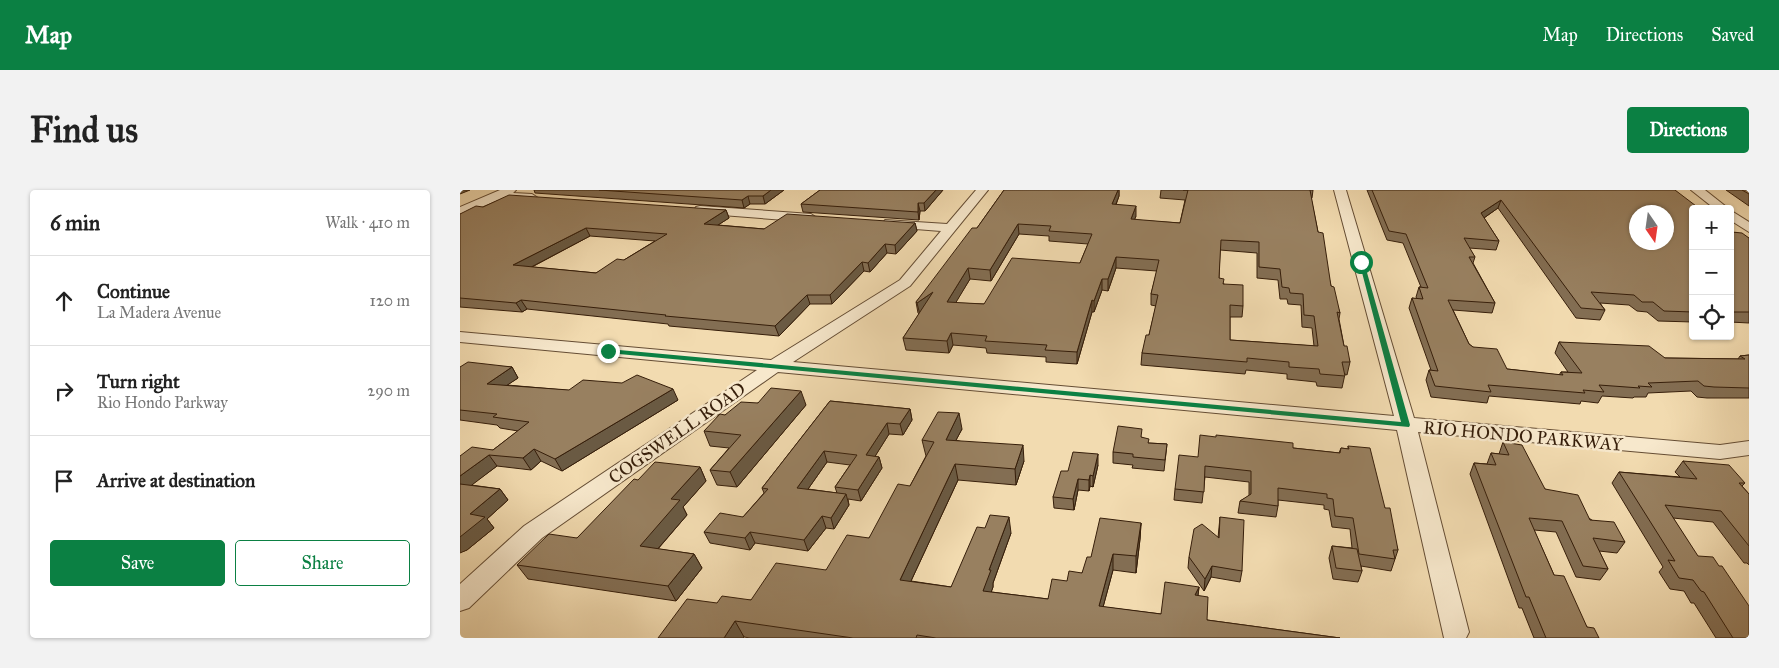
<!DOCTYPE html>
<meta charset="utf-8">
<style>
body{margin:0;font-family:"IM FELL Great Primer",serif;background:#f2f2f2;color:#222}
.controls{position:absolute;right:15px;top:15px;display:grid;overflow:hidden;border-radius:5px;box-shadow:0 1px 4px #0004}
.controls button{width:45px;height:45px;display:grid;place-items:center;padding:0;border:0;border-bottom:1px solid #e0e0e0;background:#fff;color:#222;font:25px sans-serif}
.compass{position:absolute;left:1169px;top:15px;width:45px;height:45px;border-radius:50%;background:#fff;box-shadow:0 1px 4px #0004;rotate:167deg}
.stop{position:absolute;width:15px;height:15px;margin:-11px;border:4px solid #0b8043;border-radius:50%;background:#fff}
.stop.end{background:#0b8043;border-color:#fff;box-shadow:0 1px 5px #0008}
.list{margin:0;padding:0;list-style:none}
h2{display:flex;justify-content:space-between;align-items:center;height:65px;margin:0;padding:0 20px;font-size:21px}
h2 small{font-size:16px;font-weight:400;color:#767676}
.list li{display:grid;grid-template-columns:32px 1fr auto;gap:15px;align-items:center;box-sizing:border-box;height:90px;padding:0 20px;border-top:1px solid #e0e0e0}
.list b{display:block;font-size:19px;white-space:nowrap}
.list p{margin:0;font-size:16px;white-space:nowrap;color:#767676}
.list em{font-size:16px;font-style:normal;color:#767676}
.actions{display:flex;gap:10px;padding:15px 20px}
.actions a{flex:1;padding:11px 0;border:1px solid #0b8043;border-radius:5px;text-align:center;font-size:18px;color:#0b8043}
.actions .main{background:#0b8043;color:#fff}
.icon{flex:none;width:28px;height:28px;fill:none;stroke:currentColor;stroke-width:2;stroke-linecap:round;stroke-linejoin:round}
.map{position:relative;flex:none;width:1289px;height:448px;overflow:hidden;border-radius:5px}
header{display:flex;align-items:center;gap:30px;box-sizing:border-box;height:70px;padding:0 25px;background:#0b8043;color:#fff}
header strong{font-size:24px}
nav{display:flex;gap:28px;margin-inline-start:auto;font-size:18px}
.intro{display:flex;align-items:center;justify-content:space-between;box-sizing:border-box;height:120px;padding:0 30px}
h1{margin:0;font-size:35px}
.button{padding:12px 22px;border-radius:5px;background:#0b8043;color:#fff;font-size:18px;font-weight:700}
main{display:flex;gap:30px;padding:0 30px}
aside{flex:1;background:#fff;border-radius:5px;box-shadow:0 1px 4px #0004}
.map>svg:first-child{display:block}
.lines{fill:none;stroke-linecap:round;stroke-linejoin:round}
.minor-casing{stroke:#654d34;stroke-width:2}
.minor{fill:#f7e8cc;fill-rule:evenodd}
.wall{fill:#836e53;stroke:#361e0a;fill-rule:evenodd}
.shaded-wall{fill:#6a5a43;stroke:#361e0a}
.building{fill:#988060;stroke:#361e0a;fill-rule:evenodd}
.route{fill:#0b8043}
.labels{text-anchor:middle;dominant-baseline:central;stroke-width:5;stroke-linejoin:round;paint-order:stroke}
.street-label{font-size:18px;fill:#361e0a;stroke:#f7e8cc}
</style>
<header>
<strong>Map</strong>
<nav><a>Map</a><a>Directions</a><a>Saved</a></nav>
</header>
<div class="intro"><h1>Find us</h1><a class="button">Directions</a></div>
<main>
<aside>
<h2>6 min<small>Walk · 410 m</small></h2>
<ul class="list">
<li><svg class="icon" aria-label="ahead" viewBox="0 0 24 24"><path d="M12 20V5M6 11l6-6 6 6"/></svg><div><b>Continue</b><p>La Madera Avenue</p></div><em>120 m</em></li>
<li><svg class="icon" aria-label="right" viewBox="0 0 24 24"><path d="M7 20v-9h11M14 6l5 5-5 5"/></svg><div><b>Turn right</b><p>Rio Hondo Parkway</p></div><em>290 m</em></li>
<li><svg class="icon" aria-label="arrive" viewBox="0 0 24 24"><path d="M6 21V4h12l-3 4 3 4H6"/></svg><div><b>Arrive at destination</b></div></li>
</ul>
<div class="actions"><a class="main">Save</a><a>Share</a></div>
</aside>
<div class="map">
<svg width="1289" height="448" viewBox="0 0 1289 448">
<rect width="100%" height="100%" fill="#f2dbb0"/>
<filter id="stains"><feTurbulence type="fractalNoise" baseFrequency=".004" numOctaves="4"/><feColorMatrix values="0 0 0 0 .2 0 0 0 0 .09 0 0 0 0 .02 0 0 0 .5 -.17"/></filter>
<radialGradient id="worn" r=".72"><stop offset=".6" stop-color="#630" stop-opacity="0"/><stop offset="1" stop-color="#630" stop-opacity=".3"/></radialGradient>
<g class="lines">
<defs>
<g id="minor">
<polygon points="40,0 56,0 53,3 72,4 78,8 72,12 38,10 0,26 0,17"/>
<polygon points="516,0 528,0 450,96 333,172 934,226 874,0 886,0 954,228 1260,255 1289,251 1289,265 1260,269 958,242 1009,442 1006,448 984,448 937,240 318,182 82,348 9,418 0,421 0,394 64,336 297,180 0,152 0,142 311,170 440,90 481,41 430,37 425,36 423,33 425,30 487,34"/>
<polygon points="1231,0 1245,0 1269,19 1255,19"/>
<polygon points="240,16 351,24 357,28 351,32 236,23 234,20 236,17"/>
<polygon points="1270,20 1289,32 1289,42 1270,30"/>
</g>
</defs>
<!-- minor casing -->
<use href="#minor" class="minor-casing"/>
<!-- minor -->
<use href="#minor" class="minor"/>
</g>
<!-- wall -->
<g class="wall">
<polygon points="74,0 324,0 305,14 290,14 284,18 75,3"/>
<polygon points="360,0 483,0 465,21 460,21 459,30 343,22 341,14"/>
<path d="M544,0H659V6L656,15L676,26L674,30L720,33L725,10L700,8L701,0H853L852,8H851L858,42L871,96L880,123L879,129L884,156L890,172L887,185L885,184L882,198L857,196L856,192L827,189V184L786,180L785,184L681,175L682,163L689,145L696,116L691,115V104L697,81L656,78L648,101L642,100L634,122H632L617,174L586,172V167L527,163L526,158L493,155L489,163L446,160L443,148L459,124L458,123L456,112L517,38ZM559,44L589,46V51L628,54L620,73L524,114L495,113L510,89L531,91ZM760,60L797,63V88L818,90L820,109H827L828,114L841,115L842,137L852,138L854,156L770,150V127H782L783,116L759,88Z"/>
<polygon points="907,0 1215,0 1233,19 1233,132 1198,131 1187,122 1177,121 1169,115 1140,113 1145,120 1140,130 1116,128 1038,18 1024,28 1039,51 1036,60 1009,58 1015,67 1013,73 1035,113 1032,123 993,120 1009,154 1013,157 1047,179 1099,185 1101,182 1108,182 1095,163 1099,152 1205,168 1278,169 1280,166 1289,165 1289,208 1247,208 1237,207 1231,201 1188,203 1186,207 1174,207 1173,208 1142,206 1138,213 1121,211 1120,214 1029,206 1027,213 971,207 966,190 969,180 971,180 949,118 952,108 957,109 956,107 959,97 961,97 943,53 927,50"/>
<polygon points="1266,0 1289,0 1289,16"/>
<path d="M266,20L269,28L258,35L304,39L455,33L457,41L436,64L427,63L410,82L404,81L372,114H350L319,146L209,136L208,134L67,119L62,122L0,117V24ZM130,46L195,51L164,70L136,83L72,77Z"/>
<polygon points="1270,41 1289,48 1289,133 1270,132"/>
<polygon points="0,177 52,177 58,188 47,195 218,210 102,281 81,271 71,280 37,276 11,295 40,299 48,310 27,329 34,338 7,360 1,362 0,266 33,260 58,241 40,238 37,235 0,230"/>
<path d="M370,211L450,219L452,230L443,245L429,244L415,266L419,267L422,278L401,311L388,309L389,315L374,339L366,338L348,361L295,353L290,360L250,353L244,342L283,327L304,303L302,298ZM367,272L390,275L375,297L377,303L348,299Z"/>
<polygon points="298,213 346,215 277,297 257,295 250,280 269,258 250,256 244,241 265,225"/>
<polygon points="502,239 496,250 564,271 556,295 498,290 451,391 491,397 551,343 533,393 533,397 531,402 588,409 607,391 622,383 631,367 681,333 680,349 676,383 653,380 643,417 701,424 739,397 738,405 747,430 880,448 290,448 284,447 257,413 291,410 366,380 409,348 450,296 466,266 462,250"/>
<polygon points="682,247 688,253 707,254 704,281 672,278 673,275 653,273 653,262"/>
<polygon points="1043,252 1085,299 1165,352 1157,363 1139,361 1148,379 1140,390 1116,387 1096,342 1074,340 1094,385 1127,437 1139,448 1074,448 1062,418 1059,418 1010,284 1014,273 1027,274 1031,263 1039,264"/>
<polygon points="888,256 925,318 938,360 931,381 901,376 902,381 898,392 873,389 869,368 872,356 892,358 890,339 872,337 869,320 864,319 864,315 818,310 818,316 816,327 778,323 780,311 789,306 789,292 745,287 742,313 714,310 715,299 738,267 833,258 879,263 881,258 888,259"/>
<polygon points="1223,271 1285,293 1282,296 1289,304 1289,375 1287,373 1284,373 1253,332 1213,328 1289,448 1256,448 1234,413 1231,413 1224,401 1210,399 1199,382 1203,377 1152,293 1159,282 1220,287 1215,282"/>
<polygon points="638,275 633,297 630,296 629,301 618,300 614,320 594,318 593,307 608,281"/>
<polygon points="240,277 246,291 223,317 227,325 198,359 234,364 242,378 216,411 68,389 57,375 117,348 178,290"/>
<polygon points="760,327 782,381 780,392 751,387 744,401 728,378 729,367 758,348"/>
</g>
<!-- shaded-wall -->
<g class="shaded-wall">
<polygon points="0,0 10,0 0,4"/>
<polygon points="311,0 324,0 305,14 303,6"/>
<polygon points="476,0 483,0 465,21 464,13"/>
<polygon points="658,0 659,0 659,6 652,24 652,14"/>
<polygon points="288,6 290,14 284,18 282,10"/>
<polygon points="1041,10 1038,18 1018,32 1021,23"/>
<polygon points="458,13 460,21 459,30 458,22"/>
<polygon points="676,16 676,26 671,39 671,29"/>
<polygon points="266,20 269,28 247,42 244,34"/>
<polygon points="455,33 457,41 436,64 435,55"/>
<polygon points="558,34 559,44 531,91 530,80"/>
<polygon points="126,38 130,46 58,84 53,75"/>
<polygon points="425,54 427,63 410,82 408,73"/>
<polygon points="656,67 656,78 648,101 648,89"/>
<polygon points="402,72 404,81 372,114 370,105"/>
<polygon points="508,78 510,89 489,124 487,112"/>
<polygon points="642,89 642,100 634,122 634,111"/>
<polygon points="473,102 460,125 457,113"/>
<polygon points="347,105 350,114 319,146 315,136"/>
<polygon points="61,110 67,119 62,122 56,113"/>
<polygon points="632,110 632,122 617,174 617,162"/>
<polygon points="491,143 493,155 489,163 487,151"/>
<polygon points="52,177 58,188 34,204 27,194"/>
<polygon points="213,199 218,210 102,281 95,269"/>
<polygon points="341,201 346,215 277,297 270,282"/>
<polygon points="450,219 452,230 443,245 440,234"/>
<polygon points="499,223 502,239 488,265 486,250"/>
<polygon points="427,233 429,244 409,276 406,265"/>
<polygon points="563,255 564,271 556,295 555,279"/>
<polygon points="74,259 81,271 71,280 63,268"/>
<polygon points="364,261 367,272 341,309 337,298"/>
<polygon points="638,264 638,275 633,297 633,286"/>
<polygon points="29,265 37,276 0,304 0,286"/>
<polygon points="419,267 422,278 401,311 398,300"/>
<polygon points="495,274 498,290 444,406 440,390"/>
<polygon points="240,277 246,291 223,317 227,325 188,370 180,356 211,309"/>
<polygon points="630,285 630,296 629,301 629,290"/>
<polygon points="618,289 618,300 614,320 613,309"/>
<polygon points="40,299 48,310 27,329 34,338 7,360 0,363 0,347 10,324"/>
<polygon points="386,304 389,315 374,339 371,328"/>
<polygon points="362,326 366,338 348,361 344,350"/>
<polygon points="549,327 551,343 533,393 533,397 526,417 523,401 529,380"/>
<polygon points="681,333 680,349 676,383 676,366"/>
<polygon points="290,342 295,353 290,360 285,348"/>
<polygon points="234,364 242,378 216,411 208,396"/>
<polygon points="653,364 653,380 639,432 639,416"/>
<polygon points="752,376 751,387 744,401 745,389"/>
<polygon points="739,397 737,413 735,405"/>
<polygon points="275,431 284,447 283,448 264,448"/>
</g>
<!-- building -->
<g class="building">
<polygon points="139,0 311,0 303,6 288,6 282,10"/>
<polygon points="360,0 476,0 464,13 458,13 458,22 341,14"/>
<path d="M544,0H658L652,14L676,16L671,29L720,33L728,0H723H850L858,42L863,43L871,96L874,97L880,123L877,122L884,156H887L890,172H882L885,186L860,184L859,179L829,177V172L787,168V172L682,163L686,145H689L698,105L691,104L699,70L656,67L648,89H642L634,111L632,110L617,162L585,160L587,155L525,151L527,146L491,143L487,151L443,148L473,102L457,113L456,112L512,38H517ZM558,34L591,36L589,41L632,44L620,73L552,68L524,114L487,112L508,78L530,80ZM761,50L799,52V77L820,79L822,97L829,98L830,103L843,104L844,125L854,126L858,156L770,150V115L783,116V95L763,94L764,89L759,88Z"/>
<path d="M912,0H1215L1240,19H1233V122L1204,121L1193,112H1182L1174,105L1131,102L1145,120L1121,118L1041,10L1021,23L1039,51L1004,48L1015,67H1009L1035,113L988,110L1009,154L1013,157L1037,159L1047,179L1103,185L1101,182L1122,183L1099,152L1189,156L1205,168L1285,169L1280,166L1289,165V198L1254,197L1244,196L1238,191L1188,193L1192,197L1178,196L1180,198L1139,195L1144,202L1123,200L1125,203L1028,195L1031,202L975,196L969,180L978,181L952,108L963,109L959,97L968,98L946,44L929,41ZM1176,22H1206V52H1176Z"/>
<polygon points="1282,0 1289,0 1289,4"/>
<path d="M49,5L266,20L244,34L304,39L327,24L455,33L435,55L425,54L408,73L402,72L370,105H347L315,136L205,126L206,125L61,110L56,113L0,108V24L16,16L23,17ZM126,38L207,44L164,70L157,69L136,83L53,75Z"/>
<polygon points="1270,41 1272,42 1282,43 1289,48 1289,122 1270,122"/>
<polygon points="8,172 52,177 27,194 109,200 123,190 162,193 177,185 213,199 95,269 74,259 63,268 29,265 0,286 0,266 12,257 33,260 69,232 33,227 37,224 0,220 0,177"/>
<polygon points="311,198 341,201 270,282 250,280 281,245 244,241 260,224 265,225 281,212 298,213"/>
<polygon points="370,211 450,219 440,234 427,233 406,265 419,267 398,300 375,297 397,265 364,261 337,298 386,304 371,328 362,326 344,350 290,342 285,348 244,342 260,323 283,327 308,299 302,298"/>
<polygon points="478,222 499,223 486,250 563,255 555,279 495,274 440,390 491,397 517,337 525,338 530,325 549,327 529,380 531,380 523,401 588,409 592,389 607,391 609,381 622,383 627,367 631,367 640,328 681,333 676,366 653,364 639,416 701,424 705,392 739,397 735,405 748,407 747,430 880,448 476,448 457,445 456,448 393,448 275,431 264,448 198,448 227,409 257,413 262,406 291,410 316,373 366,380 387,345 409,348 438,294 450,296 474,252 462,250"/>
<polygon points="658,236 682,239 681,247 689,249 688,253 707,254 705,270 673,267 673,264 653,262"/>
<polygon points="740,245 756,247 756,245 833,253 833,258 880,263 881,258 889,259 888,256 910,258 925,318 930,318 938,360 933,360 935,369 899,364 893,328 875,326 873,309 867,308 867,304 818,298 818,316 780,311 791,304 791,281 745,276 744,302 715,299 719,265 738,267"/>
<polygon points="1043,252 1062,255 1085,299 1118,305 1130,330 1154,332 1165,352 1133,348 1148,379 1123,376 1102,331 1069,328 1094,385 1104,386 1127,437 1134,438 1139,448 1086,448 1069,407 1066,407 1014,273 1036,275 1031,263 1049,265"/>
<polygon points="613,262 638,264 633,286 630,285 629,290 618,289 613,309 593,307 601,281 608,281"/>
<polygon points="1223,271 1269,275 1285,293 1279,293 1289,304 1289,356 1261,321 1205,315 1238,366 1253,367 1259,376 1262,376 1289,416 1289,448 1273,448 1244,402 1241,401 1233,390 1219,388 1208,370 1215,371 1159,282 1237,289"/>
<polygon points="195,272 240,277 211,309 220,310 180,356 234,364 208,396 57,375 89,344 117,348 174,289 178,290"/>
<polygon points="0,294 40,299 10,324 25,327 0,347"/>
<polygon points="760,327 784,330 782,381 752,376 745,389 729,367 734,339 742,334 759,348"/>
<polygon points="872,356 897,359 902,381 876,378"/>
</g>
<!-- route -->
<polygon class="route" points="899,71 904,72 950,235 949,237 148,163 145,161 148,159 941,232"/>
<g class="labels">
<!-- street labels -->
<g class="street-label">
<text transform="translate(217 243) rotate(-35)">COGSWELL ROAD</text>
<text transform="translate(1063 246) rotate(5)">RIO HONDO PARKWAY</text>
</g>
</g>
<rect width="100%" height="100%" filter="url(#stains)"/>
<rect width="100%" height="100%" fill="url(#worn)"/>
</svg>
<div class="controls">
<button>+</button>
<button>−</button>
<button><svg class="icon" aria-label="locate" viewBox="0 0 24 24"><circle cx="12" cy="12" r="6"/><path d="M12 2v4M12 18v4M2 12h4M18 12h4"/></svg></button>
</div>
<svg class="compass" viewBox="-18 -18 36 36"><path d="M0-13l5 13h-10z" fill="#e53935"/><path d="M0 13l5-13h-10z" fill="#767676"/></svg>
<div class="stop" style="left:901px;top:72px"></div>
<div class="stop end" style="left:148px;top:161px"></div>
</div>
</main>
